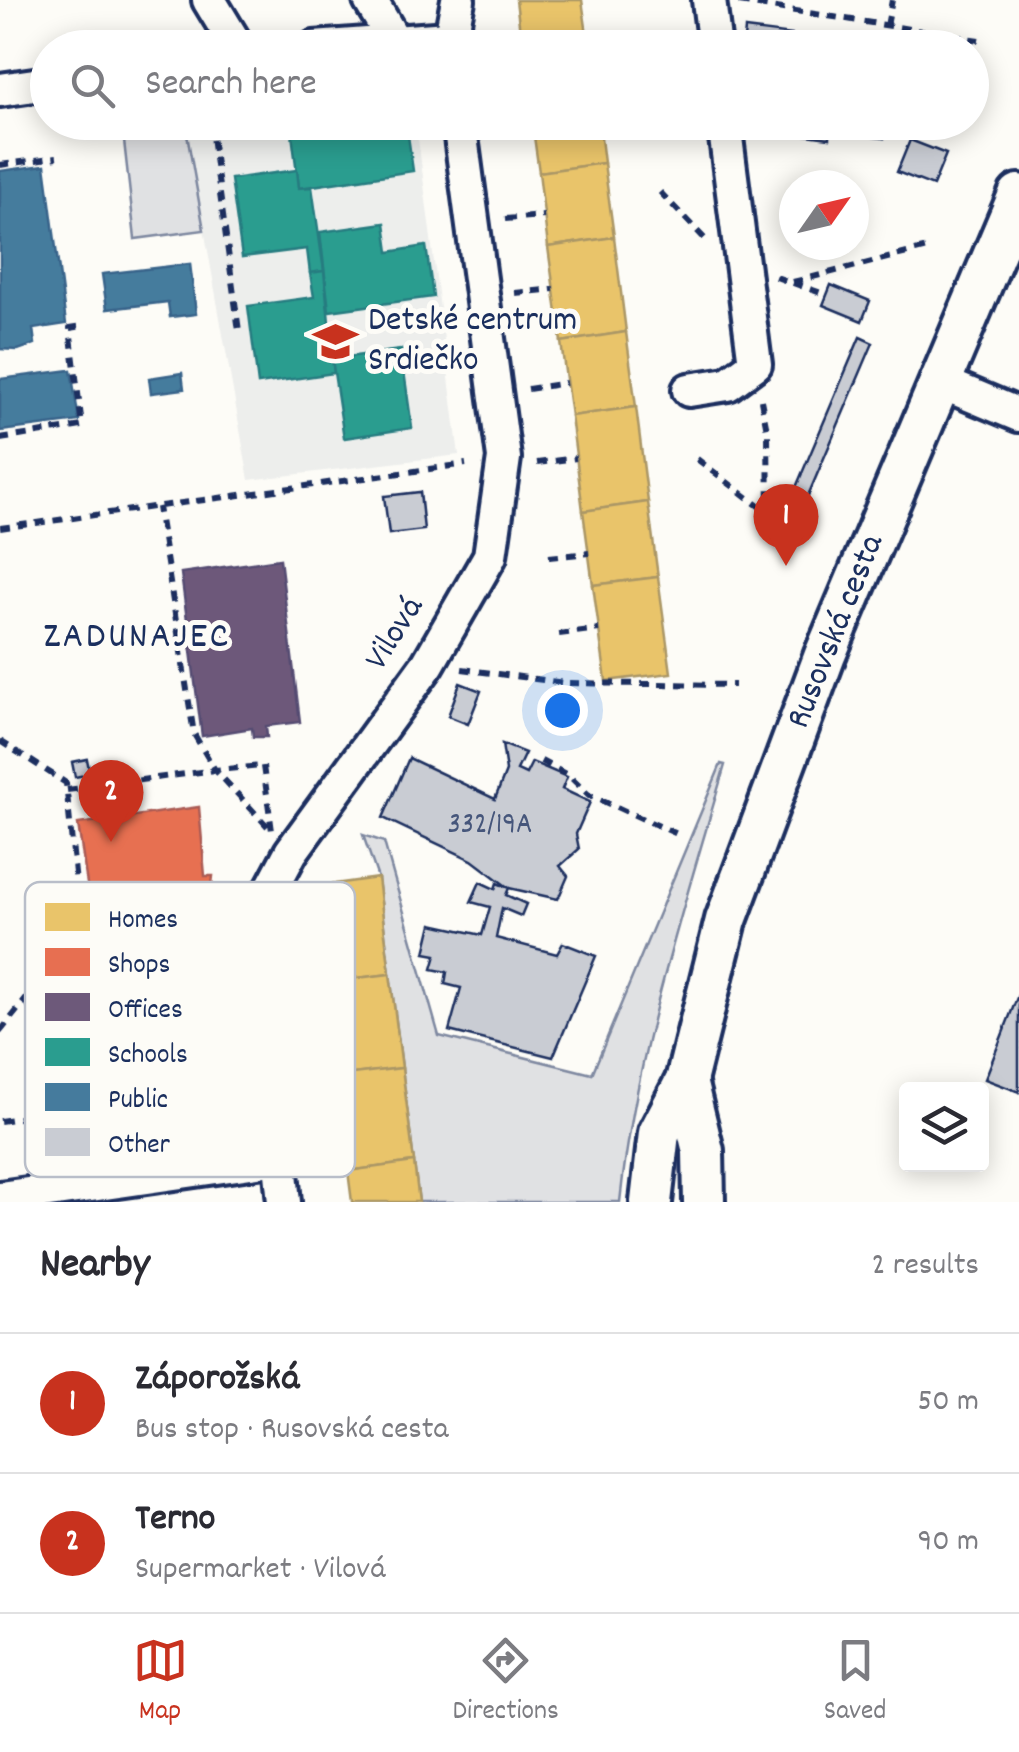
<!DOCTYPE html>
<meta charset="utf-8">
<style>
body{margin:0;font-family:Dekko,sans-serif;background:#f7f7f7;color:#2b2b33}
.controls{position:absolute;right:30px;bottom:30px;display:grid;overflow:hidden;border-radius:10px;box-shadow:0 5px 25px #0003}
.controls button{width:90px;height:90px;display:grid;place-items:center;padding:0;border:0;border-bottom:2px solid #e1e1e2;background:#fff;color:#2b2b33;font:50px sans-serif}
.compass{position:absolute;left:779px;top:170px;width:90px;height:90px;border-radius:50%;background:#fff;box-shadow:0 5px 25px #0003;rotate:56deg}
.you{position:absolute;left:562px;top:710px;width:35px;height:35px;margin:-25px;border:8px solid #fff;border-radius:50%;background:#1a73e8;box-shadow:0 0 0 15px #1a73e833}
.badge{display:grid;place-items:center;width:65px;height:65px;border-radius:50%;background:#c8321e;color:#fff;font-size:32px;font-weight:700}
.pin{position:absolute;translate:-50% -82px;filter:drop-shadow(0 2px 5px #0008)}
.pin::after{content:'';position:absolute;top:52px;width:35px;height:30px;background:inherit;clip-path:polygon(0 0,100% 0,50% 100%)}
.list{margin:0;padding:0;list-style:none}
h2{display:flex;justify-content:space-between;align-items:center;height:130px;margin:0;padding:0 40px;font-size:42px}
h2 small{font-size:32px;font-weight:400;color:#7c7c81}
.list li{display:grid;grid-template-columns:65px 1fr auto;gap:30px;align-items:center;box-sizing:border-box;height:140px;padding:0 40px;border-top:2px solid #e1e1e2}
.list b{display:block;font-size:38px;white-space:nowrap}
.list p{margin:0;font-size:32px;white-space:nowrap;color:#7c7c81}
.list em{font-size:32px;font-style:normal;color:#7c7c81}
.icon{flex:none;width:55px;height:55px;fill:none;stroke:currentColor;stroke-width:2;stroke-linecap:round;stroke-linejoin:round}
.map{position:relative;flex:none;width:1019px;height:1202px;overflow:hidden}
.search{position:absolute;background:#fff;box-shadow:0 5px 25px #0003;left:30px;right:30px;top:30px;height:110px;display:flex;align-items:center;gap:25px;box-sizing:border-box;padding:0 35px;border-radius:55px;color:#7c7c81;font-size:38px}
.sheet{height:410px;background:#fff}
nav{display:flex;justify-content:space-around;align-items:center;box-sizing:border-box;height:140px;border-top:2px solid #e1e1e2;background:#fff;font-size:28px;color:#7c7c81}
nav a{display:grid;justify-items:center;gap:5px}
nav .on{color:#c8321e}
.map>svg:first-child{display:block}
.built{fill:#edeeec}
.green{fill:#e0e1e3;stroke:#7e88a0;stroke-width:2.5}
.homes{fill:#e9c46a;stroke:#ab9766;stroke-width:2.5}
.shops{fill:#e76f51;stroke:#aa5c55;stroke-width:2.5}
.offices{fill:#6d597a;stroke:#544c72;stroke-width:2.5}
.schools{fill:#2a9d8f;stroke:#267c80;stroke-width:2.5}
.public{fill:#457b9d;stroke:#38648a;stroke-width:2.5}
.building{fill:#c9ccd3;stroke:#1b2f5e;stroke-width:2.5}
.lines{fill:none;stroke-linecap:round;stroke-linejoin:round}
.minor-casing{stroke:#1b2f5e;stroke-width:40}
.tertiary-casing{stroke:#1b2f5e;stroke-width:48}
.path{stroke:#1b2f5e;stroke-width:6;stroke-dasharray:10 8;stroke-linecap:butt}
.minor{stroke:#fdfcf7;stroke-width:32}
.tertiary{stroke:#fdfcf7;stroke-width:40}
.labels{text-anchor:middle;dominant-baseline:central;stroke-width:10;stroke-linejoin:round;paint-order:stroke}
.number-label{font-size:30px;fill:#46567b}
.poi-label{font-size:35px;fill:#1b2f5e;stroke:#fdfcf7;text-anchor:start}
.street-label{font-size:35px;fill:#1b2f5e;stroke:#fdfcf7}
.neighbourhood-label{font-size:38px;letter-spacing:2.5px;fill:#1b2f5e;stroke:#fdfcf7}
.key{fill:#fdfcf7;stroke:#b9bec9;stroke-width:2.5}
.key-label{font-size:28px;fill:#1b2f5e}
</style>
<div class="map">
<svg width="1019" height="1202" viewBox="0 0 1019 1202">
<rect width="100%" height="100%" fill="#fdfcf7"/>
<filter id="ink" filterUnits="userSpaceOnUse"><feTurbulence type="fractalNoise" baseFrequency=".01" numOctaves="2"/><feDisplacementMap in="SourceGraphic" scale="20" xChannelSelector="R" yChannelSelector="G"/><feConvolveMatrix kernelMatrix="1 2 1 2 8 2 1 2 1" color-interpolation-filters="sRGB"/></filter>
<g filter="url(#ink)">
<!-- built -->
<polygon class="built" points="185,123 416,123 459,455 249,480"/>
<!-- green -->
<g class="green">
<polygon points="122,123 185,123 204,230 135,239"/>
<path d="M721,764L725,765C683,910 636,1052 620,1202H419L378,878L363,835L384,842L439,1036L592,1074Z"/>
</g>
<!-- homes -->
<g class="homes">
<polygon points="516,0 582,0 589,48 522,48"/>
<polygon points="599,122 604,163 539,172 532,122"/>
<polygon points="604,163 614,237 548,247 539,172"/>
<polygon points="614,237 626,332 561,342 548,247"/>
<polygon points="626,332 636,407 571,416 561,342"/>
<polygon points="636,407 648,502 583,511 571,416"/>
<polygon points="648,502 658,577 593,585 583,511"/>
<polygon points="658,577 671,673 606,681 593,585"/>
<polygon points="378,878 390,974 324,982 312,887"/>
<polygon points="390,974 402,1068 336,1076 324,982"/>
<polygon points="402,1068 414,1162 348,1171 336,1076"/>
<polygon points="414,1162 419,1202 352,1202 348,1171"/>
</g>
<!-- shops -->
<polygon class="shops" points="199,807 205,876 213,876 211,892 207,892 216,959 219,976 230,984 247,1117 238,1128 122,1143 110,1134 94,1002 102,991 101,977 78,824"/>
<!-- offices -->
<polygon class="offices" points="280,559 300,722 266,726 267,737 253,737 252,728 202,736 181,573"/>
<!-- schools -->
<g class="schools">
<polygon points="406,122 413,171 299,188 292,134 363,122"/>
<polygon points="297,170 299,188 312,187 324,271 310,273 307,249 242,257 231,179"/>
<polygon points="385,223 389,252 426,246 433,297 329,311 320,232"/>
<polygon points="324,271 334,373 258,384 248,306 314,297 310,273"/>
<polygon points="401,350 412,428 344,438 332,359"/>
</g>
<!-- public -->
<g class="public">
<polygon points="45,165 66,324 33,329 35,344 18,350 0,349 0,171"/>
<polygon points="190,264 196,314 170,317 168,302 107,309 102,274"/>
<polygon points="71,370 79,421 0,431 0,379"/>
<polygon points="182,373 184,389 151,393 149,378"/>
</g>
<!-- building -->
<g class="building">
<polygon points="745,29 840,41 839,46 851,48 743,48"/>
<polygon points="808,122 886,122 884,138 830,132 830,138 806,135"/>
<polygon points="910,140 946,154 933,186 897,172"/>
<polygon points="831,285 870,301 862,321 823,305"/>
<polygon points="860,337 873,343 807,498 794,492"/>
<polygon points="420,492 424,530 389,534 384,496"/>
<polygon points="460,683 481,691 468,724 448,716"/>
<polygon points="502,744 525,753 517,770 526,774 532,762 567,777 562,789 590,802 576,834 579,849 560,866 568,876 558,899 509,888 472,860 383,818 409,758 495,799 506,771"/>
<polygon points="87,759 90,774 75,777 72,762"/>
<polygon points="480,882 495,889 497,883 509,888 506,895 526,904 521,916 502,908 496,938 557,954 563,943 596,956 553,1057 449,1031 461,988 445,984 447,972 432,969 436,955 425,953 432,924 482,935 490,907 471,902"/>
<polygon points="1018,995 1019,996 1019,1092 985,1079"/>
</g>
<g class="lines">
<defs>
<g id="minor">
<polyline points="209,0 238,48"/>
<polyline points="370,0 393,39"/>
<polyline points="709,0 715,48"/>
<polyline points="314,48 448,38"/>
<polyline points="449,48 458,0"/>
<polyline points="0,90 48,83"/>
<polyline points="940,382 1019,415"/>
<polyline points="689,390 728,384 755,364 724,122"/>
<polyline points="0,1198 278,1158"/>
<polyline points="284,1202 259,957 266,899 291,852 428,664 490,556 504,458 459,122"/>
</g>
<g id="tertiary">
<polyline points="686,1081 703,1151 704,1202"/>
<polyline points="651,1202 659,1133 686,1081 726,920 825,655 1019,195"/>
</g>
</defs>
<!-- minor casing -->
<use href="#minor" class="minor-casing"/>
<!-- tertiary casing -->
<use href="#tertiary" class="tertiary-casing"/>
<!-- path -->
<g class="path">
<polyline points="739,2 979,40"/>
<polyline points="887,26 892,0"/>
<polyline points="512,48 522,47"/>
<polyline points="210,122 239,331"/>
<polyline points="492,123 511,122"/>
<polyline points="0,165 57,157"/>
<polyline points="660,192 705,239"/>
<polyline points="505,219 544,216"/>
<polyline points="776,277 827,295"/>
<polyline points="793,282 927,248"/>
<polyline points="515,293 554,289"/>
<polyline points="528,389 566,383"/>
<polyline points="761,400 768,435 769,512"/>
<polyline points="0,439 82,426 70,328 83,326"/>
<polyline points="697,459 793,532 800,495"/>
<polyline points="537,463 576,458"/>
<polyline points="0,528 466,464"/>
<polyline points="549,557 589,553"/>
<polyline points="559,634 599,629"/>
<polyline points="462,669 565,683 735,685"/>
<polyline points="0,741 66,783 79,914"/>
<polyline points="541,761 569,776 589,795 682,836"/>
<polygon points="263,766 272,831 215,770"/>
<polyline points="67,790 215,770 194,734 158,507"/>
<polyline points="294,934 318,930"/>
<polyline points="300,1028 329,1024"/>
<polyline points="0,1032 62,954 79,914 90,980 72,992 23,1008"/>
<polyline points="88,1107 94,1153"/>
<polyline points="0,1121 88,1107 72,992"/>
<polyline points="311,1123 341,1118"/>
</g>
<!-- minor -->
<use href="#minor" class="minor"/>
<!-- tertiary -->
<use href="#tertiary" class="tertiary"/>
</g>
</g>
<!-- icons -->
<defs>
<symbol id="school-bare" viewBox="-9 -9 18 18"><path d="M0-5L7-2L0 1L-7-2ZM-4 1L0 2.5L4 1V4Q0 6-4 4Z" fill="#c8321e" stroke="#fdfcf7" stroke-width="2.5" paint-order="stroke"/></symbol>
</defs>
<g fill-rule="evenodd">
<use href="#school-bare" x="304" y="310" width="63" height="63"/>
</g>
<g class="labels">
<!-- number labels -->
<g class="number-label">
<text x="490" y="826">332/19A</text>
</g>
<!-- poi labels -->
<g class="poi-label">
<text x="368" y="322">Detské centrum<tspan x="368" dy="40">Srdiečko</tspan></text>
</g>
<!-- street labels -->
<g class="street-label">
<text transform="translate(837 632) rotate(-68)">Rusovská cesta</text>
<text transform="translate(396 634) rotate(-58)">Vilová</text>
</g>
<!-- neighbourhood labels -->
<g class="neighbourhood-label">
<text x="137" y="638">ZADUNAJEC</text>
</g>
</g>
<!-- legend -->
<rect x="25" y="882" width="330" height="295" rx="15" class="key"/>
<rect x="45" y="903" width="45" height="28" fill="#e9c46a"/>
<rect x="45" y="948" width="45" height="28" fill="#e76f51"/>
<rect x="45" y="993" width="45" height="28" fill="#6d597a"/>
<rect x="45" y="1038" width="45" height="28" fill="#2a9d8f"/>
<rect x="45" y="1083" width="45" height="28" fill="#457b9d"/>
<rect x="45" y="1128" width="45" height="28" fill="#c9ccd3"/>
<g class="key-label">
<text x="108" y="927">Homes</text>
<text x="108" y="972">Shops</text>
<text x="108" y="1017">Offices</text>
<text x="108" y="1062">Schools</text>
<text x="108" y="1107">Public</text>
<text x="108" y="1152">Other</text>
</g>
</svg>
<div class="controls">
<button><svg class="icon" aria-label="layers" viewBox="0 0 24 24"><path d="M12 4l9 5-9 5-9-5zM3 14l9 5 9-5"/></svg></button>
</div>
<svg class="compass" viewBox="-18 -18 36 36"><path d="M0-13l5 13h-10z" fill="#e53935"/><path d="M0 13l5-13h-10z" fill="#7c7c81"/></svg>
<div class="you"></div>
<div class="pin badge" style="left:786px;top:566px">1</div>
<div class="pin badge" style="left:111px;top:842px">2</div>
<div class="search"><svg class="icon" aria-label="search" viewBox="0 0 24 24"><circle cx="10" cy="10" r="6"/><path d="M15 15l6 6"/></svg>Search here</div>
</div>
<section class="sheet">
<h2>Nearby<small>2 results</small></h2>
<ul class="list">
<li><span class="badge">1</span><div><b>Záporožská</b><p>Bus stop · Rusovská cesta</p></div><em>50 m</em></li>
<li><span class="badge">2</span><div><b>Terno</b><p>Supermarket · Vilová</p></div><em>90 m</em></li>
</ul>
</section>
<nav>
<a class="on"><svg class="icon" aria-label="map" viewBox="0 0 24 24"><path d="M3 6l6-2 6 2 6-2v14l-6 2-6-2-6 2zM9 4v14M15 6v14"/></svg>Map</a>
<a><svg class="icon" aria-label="directions" viewBox="0 0 24 24"><path d="M12 3l9 9-9 9-9-9zM9 14v-3h6M13 9l2 2-2 2"/></svg>Directions</a>
<a><svg class="icon" aria-label="saved" viewBox="0 0 24 24"><path d="M7 4h10v16l-5-4-5 4z"/></svg>Saved</a>
</nav>
